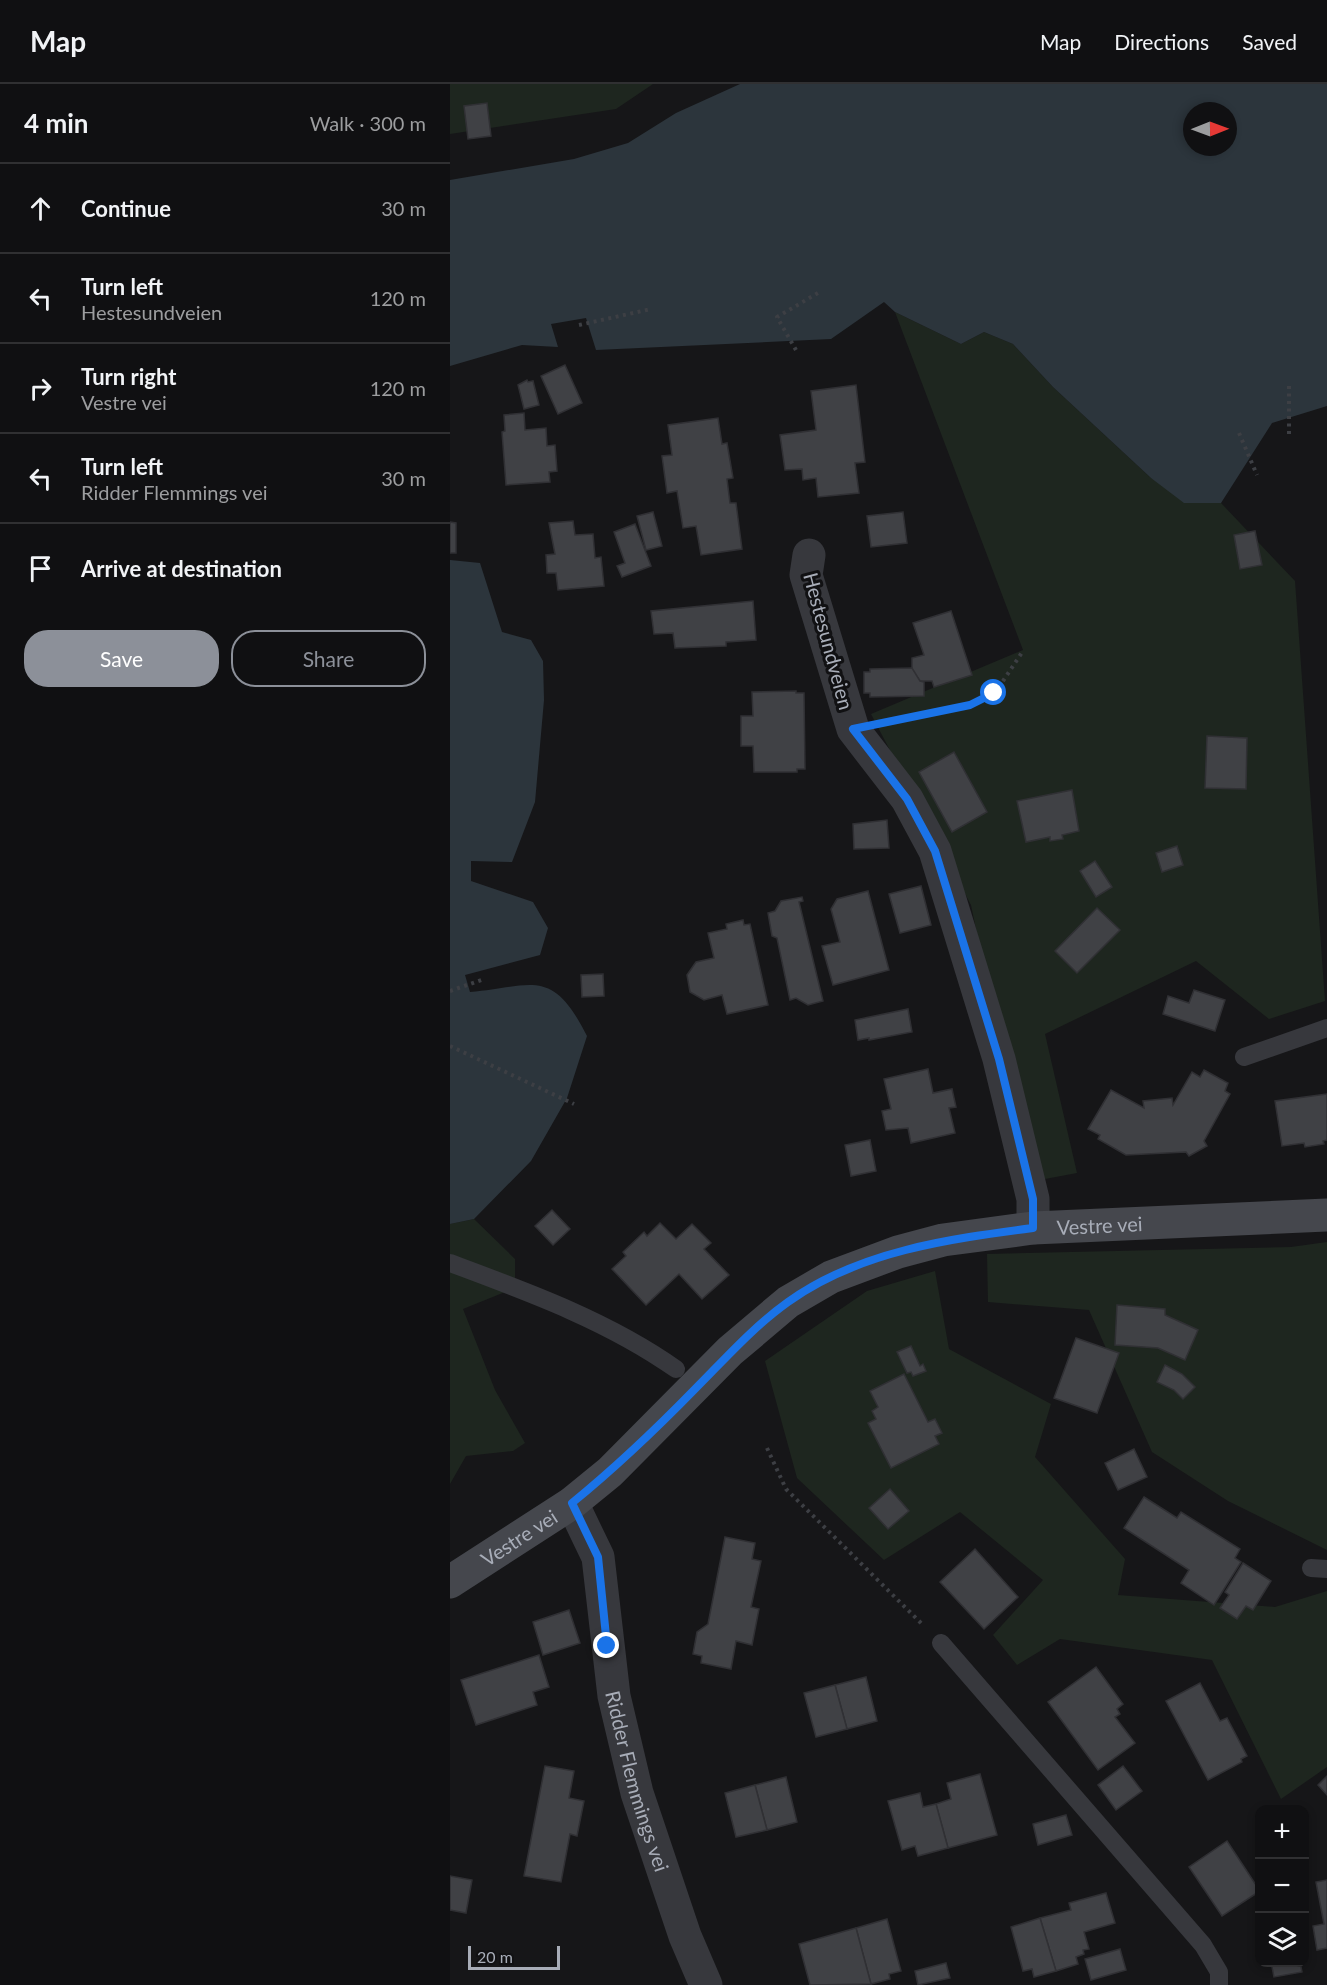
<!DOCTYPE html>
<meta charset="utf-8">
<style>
body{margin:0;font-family:Lato,sans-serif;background:#1e1e20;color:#f1f3f6}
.controls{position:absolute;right:18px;bottom:18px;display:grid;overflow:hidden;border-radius:12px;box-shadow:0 3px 9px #0003}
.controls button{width:54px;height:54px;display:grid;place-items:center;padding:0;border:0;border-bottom:2px solid #303032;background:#101012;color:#f1f3f6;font:30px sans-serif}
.compass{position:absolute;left:733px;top:18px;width:54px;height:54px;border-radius:50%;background:#101012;box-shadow:0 3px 9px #0003;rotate:89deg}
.scale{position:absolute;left:18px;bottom:15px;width:92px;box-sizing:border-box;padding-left:6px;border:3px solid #a8adb8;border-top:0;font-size:16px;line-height:21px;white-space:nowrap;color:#a8adb8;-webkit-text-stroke:4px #111113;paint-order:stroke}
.stop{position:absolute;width:18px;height:18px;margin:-14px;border:4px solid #1a73e8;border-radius:50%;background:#fff}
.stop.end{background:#1a73e8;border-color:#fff;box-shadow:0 2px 6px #0008}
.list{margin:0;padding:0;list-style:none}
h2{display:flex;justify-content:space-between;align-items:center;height:78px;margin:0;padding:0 24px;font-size:26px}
h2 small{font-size:20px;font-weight:400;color:#9c9d9f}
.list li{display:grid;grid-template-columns:39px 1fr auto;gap:18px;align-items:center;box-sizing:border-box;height:90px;padding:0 24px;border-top:2px solid #303032}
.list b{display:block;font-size:22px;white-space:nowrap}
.list p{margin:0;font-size:20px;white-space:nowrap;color:#9c9d9f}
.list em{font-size:20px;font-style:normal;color:#9c9d9f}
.actions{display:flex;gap:12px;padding:18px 24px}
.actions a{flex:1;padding:14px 0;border:2px solid #8c9099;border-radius:24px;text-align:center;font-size:21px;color:#8c9099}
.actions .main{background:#8c9099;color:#fff}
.icon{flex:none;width:33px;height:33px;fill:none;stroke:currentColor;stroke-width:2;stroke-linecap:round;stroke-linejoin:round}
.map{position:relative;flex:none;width:877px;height:1901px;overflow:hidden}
header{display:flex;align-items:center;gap:36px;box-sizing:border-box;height:84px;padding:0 30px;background:#101012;border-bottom:2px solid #303032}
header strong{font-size:28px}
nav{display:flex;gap:33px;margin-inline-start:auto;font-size:21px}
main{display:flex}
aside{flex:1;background:#101012}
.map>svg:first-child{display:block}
.green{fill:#1e261f}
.water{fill:#2c353c;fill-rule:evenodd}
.building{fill:#404145;stroke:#303034;stroke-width:1.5}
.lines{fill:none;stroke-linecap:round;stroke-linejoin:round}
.path{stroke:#3d3f44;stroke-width:4;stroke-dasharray:3 4.5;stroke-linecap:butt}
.lane{stroke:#37383d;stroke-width:18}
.street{stroke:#37383d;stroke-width:33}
.secondary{stroke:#45474d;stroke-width:33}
.route{stroke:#1a73e8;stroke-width:8}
.labels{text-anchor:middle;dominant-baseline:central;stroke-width:6;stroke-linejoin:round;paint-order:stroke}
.street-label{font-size:20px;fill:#a8adb8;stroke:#111113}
</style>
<header>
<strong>Map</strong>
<nav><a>Map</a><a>Directions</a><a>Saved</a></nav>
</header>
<main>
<aside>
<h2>4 min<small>Walk · 300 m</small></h2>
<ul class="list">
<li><svg class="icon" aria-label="ahead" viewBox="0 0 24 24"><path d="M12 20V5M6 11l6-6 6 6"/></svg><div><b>Continue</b></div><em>30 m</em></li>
<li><svg class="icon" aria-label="left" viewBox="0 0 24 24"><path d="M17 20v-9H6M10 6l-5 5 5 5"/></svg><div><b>Turn left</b><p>Hestesundveien</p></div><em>120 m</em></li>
<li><svg class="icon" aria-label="right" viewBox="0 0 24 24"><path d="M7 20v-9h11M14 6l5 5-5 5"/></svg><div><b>Turn right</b><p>Vestre vei</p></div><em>120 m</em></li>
<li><svg class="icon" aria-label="left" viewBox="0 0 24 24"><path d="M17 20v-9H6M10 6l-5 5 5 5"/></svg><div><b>Turn left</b><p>Ridder Flemmings vei</p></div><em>30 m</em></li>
<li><svg class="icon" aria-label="arrive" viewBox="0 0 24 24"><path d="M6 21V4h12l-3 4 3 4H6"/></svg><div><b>Arrive at destination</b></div></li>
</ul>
<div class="actions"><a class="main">Save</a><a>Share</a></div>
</aside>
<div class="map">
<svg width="877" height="1901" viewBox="0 0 877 1901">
<rect width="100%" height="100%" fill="#161618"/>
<!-- green -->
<g class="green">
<polygon points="0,0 203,0 166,25 0,50"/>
<polygon points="445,228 511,260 534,248 563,260 603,303 701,394 771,419 845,497 875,917 819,935 746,877 595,950 627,1089 579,1098 521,821 421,630 573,566"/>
<polygon points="24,1135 65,1175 65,1204 13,1225 45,1306 75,1359 63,1367 16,1372 0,1400 0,1140"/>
<polygon points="877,1158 877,1466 778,1417 702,1368 639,1226 538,1218 537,1170 841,1163"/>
<polygon points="485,1187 499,1265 601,1320 585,1373 675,1475 668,1511 825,1523 877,1507 877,1683 831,1715 762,1576 610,1555 567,1581 543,1551 593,1496 510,1428 434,1476 347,1394 315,1277 417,1207"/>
</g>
<!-- water -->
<g class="water">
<path d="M290,0H877V322L822,339L771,419H734L701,394L603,303L563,260L534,248L511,260L445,228L434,218L381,255L146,266L136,234L101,240L108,263L72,261L0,282V96L124,75L178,59L226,29ZM742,27H778V63H742Z"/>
<path d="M0,476L30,479L52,548L81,556L93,577L94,616L85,718L62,778L21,777V797L83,818L98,844L90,871L15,891L20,908C84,902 102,883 137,952L117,1014L81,1077L24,1135L0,1140Z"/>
</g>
<!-- building -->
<g class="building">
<polygon points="37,19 41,52 18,55 14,22"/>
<polygon points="115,281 132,319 108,330 91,292"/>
<polygon points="77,296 78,298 83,297 89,321 74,325 68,301"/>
<polygon points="406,301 415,378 405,379 409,409 368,413 366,394 353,396 352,385 335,386 330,351 366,346 361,307"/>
<polygon points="74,329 75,346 96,344 97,362 105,361 107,387 99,388 100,398 56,401 52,348 55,347 54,331"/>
<polygon points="268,334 272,360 277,359 283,394 277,395 280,419 286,419 292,465 251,471 246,442 233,444 227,407 217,409 212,372 222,371 218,341"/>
<polygon points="203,428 212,462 196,466 187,432"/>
<polygon points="453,428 457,459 421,463 417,432"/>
<polygon points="123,437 125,451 143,450 145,474 151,473 154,502 108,506 106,489 97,489 96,471 105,470 99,439"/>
<polygon points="0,438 6,439 6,469 0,469"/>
<polygon points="185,440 201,482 172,493 167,482 175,479 164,448"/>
<polygon points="805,447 812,481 790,485 784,451"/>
<polygon points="303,517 306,556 276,558 276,562 225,564 223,549 204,550 201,527"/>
<polygon points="501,527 522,591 484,603 482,597 470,597 462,586 462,574 474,571 463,539"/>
<polygon points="462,584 470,597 474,598 474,612 420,613 420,609 414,609 414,588 420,588 420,585"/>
<polygon points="346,607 346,609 354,609 355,685 347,685 347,688 304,688 303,662 291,662 291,632 303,632 302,608"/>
<polygon points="757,652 797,654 796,705 755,704"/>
<polygon points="504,668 537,728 502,748 469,688"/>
<polygon points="622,706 629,747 612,751 613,755 600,757 600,753 576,758 567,717"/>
<polygon points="437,736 439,764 404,765 403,740"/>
<polygon points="727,762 733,781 712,788 706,769"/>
<polygon points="645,777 662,803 646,813 630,787"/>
<polygon points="471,802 481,841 450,849 439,810"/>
<polygon points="418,807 439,886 383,901 372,862 390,858 381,825 387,815"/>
<polygon points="352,813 353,817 349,818 373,917 358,921 346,914 340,916 327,854 322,852 318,829 325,827 331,817"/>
<polygon points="647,824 670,846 627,889 605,867"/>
<polygon points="293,836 294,841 300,840 318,921 277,930 272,911 254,916 240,908 237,891 246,878 264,874 258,849 277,845 276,840"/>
<polygon points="153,890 154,912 132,913 131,891"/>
<polygon points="744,906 775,916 765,947 713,930 718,912 739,919"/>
<polygon points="458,925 462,948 419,956 419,954 408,956 405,936"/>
<polygon points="478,985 483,1009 502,1005 506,1023 499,1024 505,1049 461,1059 458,1044 436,1046 432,1027 441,1025 434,995"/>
<polygon points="754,986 778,999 775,1007 780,1010 754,1057 757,1062 739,1072 736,1068 676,1071 648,1055 650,1051 638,1045 661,1006 694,1024 693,1017 722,1014 723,1021 742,988 750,993"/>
<polygon points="877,1010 877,1056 873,1057 874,1060 855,1063 854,1059 832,1062 825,1017"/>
<polygon points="420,1056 426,1087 401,1092 395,1061"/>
<polygon points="102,1126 120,1145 103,1161 85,1142"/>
<polygon points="210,1139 226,1155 242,1140 261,1159 254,1165 279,1191 252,1215 229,1190 196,1221 162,1185 176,1172 173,1168 194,1148 197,1152"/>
<polygon points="667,1221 715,1225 715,1231 748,1246 735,1276 708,1264 665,1261"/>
<polygon points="626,1254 669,1269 647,1329 604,1314"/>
<polygon points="461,1262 470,1282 473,1280 476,1287 463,1292 461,1288 457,1289 447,1268"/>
<polygon points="715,1281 732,1290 745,1303 733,1315 724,1306 707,1298"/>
<polygon points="454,1290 478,1338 485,1335 492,1349 485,1352 489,1360 441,1384 418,1339 426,1335 422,1327 428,1323 420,1307"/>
<polygon points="684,1365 697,1393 668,1406 655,1379"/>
<polygon points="440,1405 459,1427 438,1445 419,1424"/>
<polygon points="694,1413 727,1434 731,1428 790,1465 785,1474 791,1478 764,1521 731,1499 739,1486 674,1444"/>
<polygon points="275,1453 305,1459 302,1475 311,1477 301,1523 309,1525 302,1561 286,1557 281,1585 251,1579 252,1572 243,1570 247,1548 258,1540"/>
<polygon points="525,1465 568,1513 534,1545 490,1498"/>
<polygon points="793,1479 821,1497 803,1526 796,1522 787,1535 770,1524 779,1511 775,1508"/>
<polygon points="119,1526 130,1559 93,1571 83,1538"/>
<polygon points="89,1571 99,1603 83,1608 87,1621 26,1641 11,1596"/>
<polygon points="646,1583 673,1620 667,1625 670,1630 665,1633 685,1659 648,1686 598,1618"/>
<polygon points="416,1593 427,1637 397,1645 385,1601"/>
<polygon points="750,1599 770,1637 777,1634 797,1672 791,1675 792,1678 758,1696 716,1617"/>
<polygon points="385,1601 397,1645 366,1653 354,1609"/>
<polygon points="95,1682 124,1687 119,1714 134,1717 127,1752 120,1750 111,1798 74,1792"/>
<polygon points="673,1682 692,1707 666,1726 648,1701"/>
<polygon points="530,1690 547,1751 498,1764 486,1720 501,1715 497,1699"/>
<polygon points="877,1692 877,1711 868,1701"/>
<polygon points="336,1693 347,1738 317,1746 305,1701"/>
<polygon points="305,1701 317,1746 286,1753 275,1709"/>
<polygon points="470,1709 473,1723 486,1720 498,1764 468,1772 465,1762 452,1766 438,1717"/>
<polygon points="616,1731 622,1751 588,1761 583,1740"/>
<polygon points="777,1757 810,1807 772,1832 739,1783"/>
<polygon points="0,1792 22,1796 16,1829 0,1826"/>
<polygon points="877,1796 877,1864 867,1866 863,1842 874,1840 866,1798"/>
<polygon points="656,1809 665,1839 634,1848 639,1865 633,1866 634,1870 626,1873 628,1880 606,1887 590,1834 621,1826 619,1819"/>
<polygon points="590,1834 606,1887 584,1893 582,1885 573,1887 561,1843"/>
<polygon points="437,1835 451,1887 439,1890 440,1895 421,1900 406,1844"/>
<polygon points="406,1844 421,1900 360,1901 349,1860"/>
<polygon points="670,1865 676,1886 641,1896 635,1875"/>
<polygon points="821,1878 850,1878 852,1888 824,1893"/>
<polygon points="496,1879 500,1894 468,1901 465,1887"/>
</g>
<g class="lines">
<!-- path -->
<g class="path">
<polyline points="129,241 201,225"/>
<polyline points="346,266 327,233 368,209"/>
<polyline points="839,302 839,350"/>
<polyline points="789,349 807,391"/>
<polyline points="436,638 520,620 545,609 573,567"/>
<polyline points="0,907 34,895"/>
<polyline points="0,962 124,1020"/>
<polyline points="317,1364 336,1405 474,1542"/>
</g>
<!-- lane -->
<g class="lane">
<polyline points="794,973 877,944"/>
<path d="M0,1179C78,1208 158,1237 226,1285"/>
<polyline points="861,1484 877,1485"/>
<polyline points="491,1559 753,1861 769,1888 769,1901"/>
</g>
<!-- street -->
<g class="street">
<polyline points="359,471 356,491 403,645 457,715 485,767 549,975 583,1115 583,1144"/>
<path id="s1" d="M122,1419L148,1473L164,1612L187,1709L235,1852L256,1901"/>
</g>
<!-- secondary -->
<path class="secondary" id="s2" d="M0,1498L122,1419L160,1388L280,1267L338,1218L381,1193L448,1168L493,1156L583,1144L877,1131"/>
</g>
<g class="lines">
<!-- route -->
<path class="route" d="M157,1562L148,1473L122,1419C165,1384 206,1345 245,1305C275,1275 303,1243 338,1218C409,1167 499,1155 583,1144V1115L549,975L485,767L457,715L403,645L520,621L544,609"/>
</g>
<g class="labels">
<!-- street labels -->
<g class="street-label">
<text transform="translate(379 557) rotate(75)">Hestesundveien</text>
<text stroke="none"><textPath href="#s2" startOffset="766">Vestre vei</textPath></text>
<text stroke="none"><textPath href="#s2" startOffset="82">Vestre vei</textPath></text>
<text stroke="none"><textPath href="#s1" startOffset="288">Ridder Flemmings vei</textPath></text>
</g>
</g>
</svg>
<div class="controls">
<button>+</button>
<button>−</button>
<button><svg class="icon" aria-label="layers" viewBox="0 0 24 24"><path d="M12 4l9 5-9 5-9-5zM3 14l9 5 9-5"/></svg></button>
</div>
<svg class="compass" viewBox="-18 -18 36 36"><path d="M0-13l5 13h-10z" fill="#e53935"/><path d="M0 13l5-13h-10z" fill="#9c9d9f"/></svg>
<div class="scale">20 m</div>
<div class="stop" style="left:544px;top:609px"></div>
<div class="stop end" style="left:157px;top:1562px"></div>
</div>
</main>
